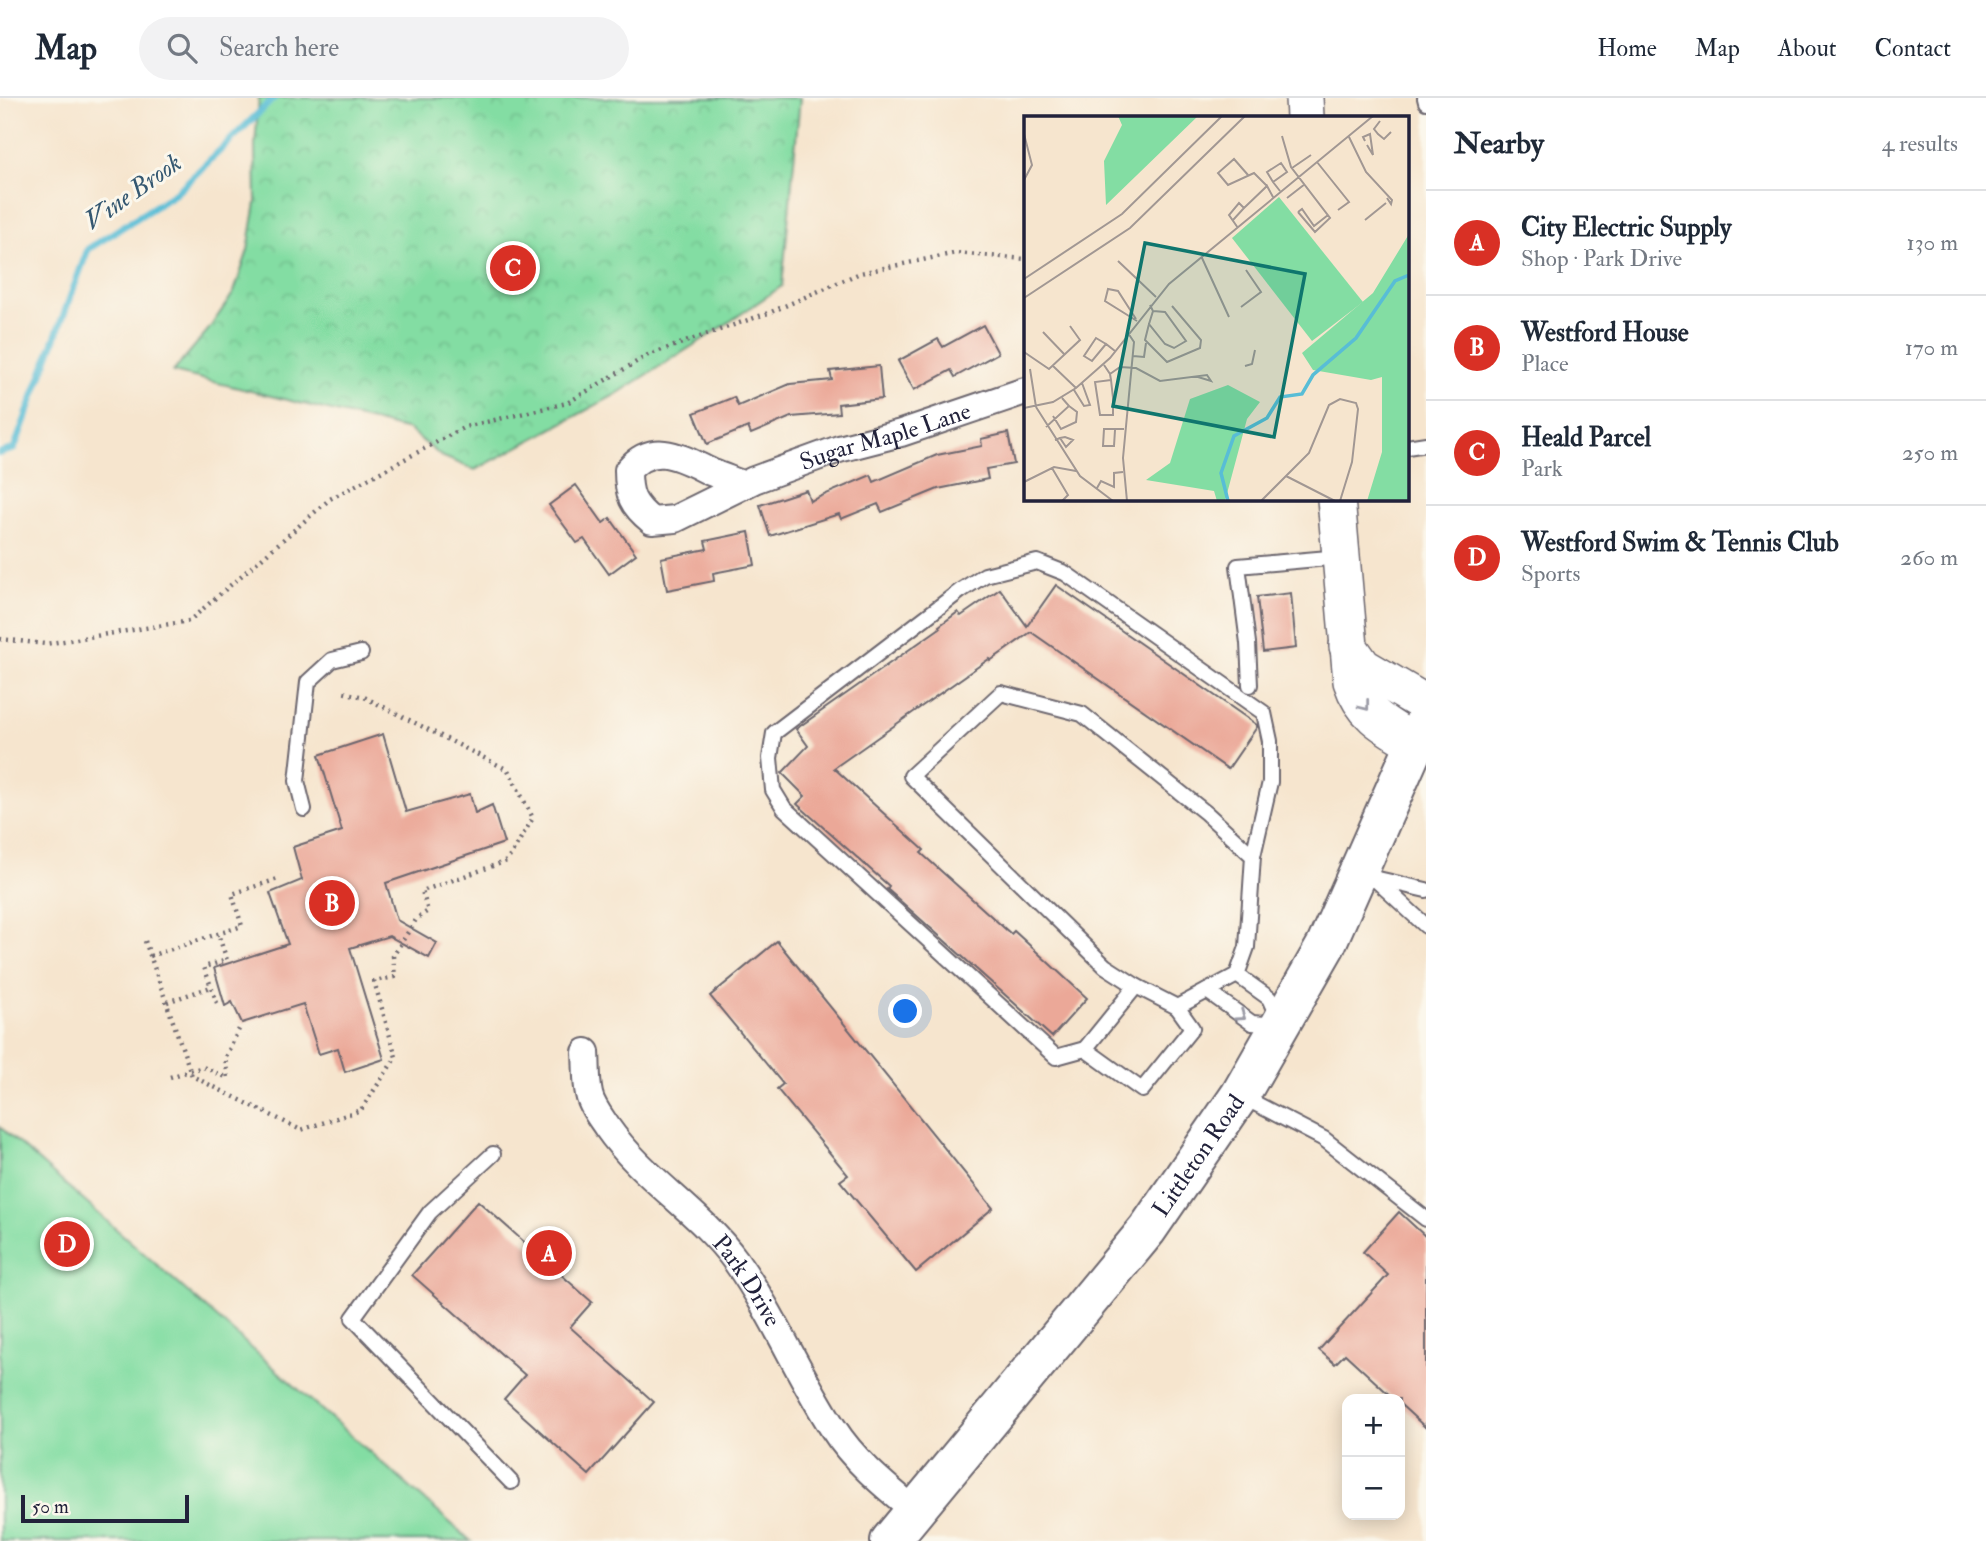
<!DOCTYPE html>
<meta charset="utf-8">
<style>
body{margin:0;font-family:"IM FELL Double Pica",serif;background:#f2f2f3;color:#1f2937}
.controls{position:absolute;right:21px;bottom:21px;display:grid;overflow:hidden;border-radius:14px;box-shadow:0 4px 18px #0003}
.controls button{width:63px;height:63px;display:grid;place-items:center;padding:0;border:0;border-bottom:2px solid #e0e1e3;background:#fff;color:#1f2937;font:35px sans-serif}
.scale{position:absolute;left:21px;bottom:18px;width:168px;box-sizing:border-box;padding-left:7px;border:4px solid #22223b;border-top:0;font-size:19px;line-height:24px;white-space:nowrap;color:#22223b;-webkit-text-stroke:5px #fbf7ec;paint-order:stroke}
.you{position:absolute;left:906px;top:914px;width:24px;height:24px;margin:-18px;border:5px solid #fff;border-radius:50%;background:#1a73e8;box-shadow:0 0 0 10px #1a73e833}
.badge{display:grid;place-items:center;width:46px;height:46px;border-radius:50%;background:#d93025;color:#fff;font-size:23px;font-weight:700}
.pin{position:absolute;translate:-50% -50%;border:4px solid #fff;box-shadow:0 2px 7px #0006}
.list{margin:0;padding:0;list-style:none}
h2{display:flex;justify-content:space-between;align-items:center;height:91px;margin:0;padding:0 28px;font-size:30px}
h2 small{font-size:23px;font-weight:400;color:#747a83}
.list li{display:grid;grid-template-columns:46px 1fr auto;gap:21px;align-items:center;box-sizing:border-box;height:105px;padding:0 28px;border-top:2px solid #e0e1e3}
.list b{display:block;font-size:26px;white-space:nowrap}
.list p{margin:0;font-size:23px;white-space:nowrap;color:#747a83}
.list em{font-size:23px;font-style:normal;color:#747a83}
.icon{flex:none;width:38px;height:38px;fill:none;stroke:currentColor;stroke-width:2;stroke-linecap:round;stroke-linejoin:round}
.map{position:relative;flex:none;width:1426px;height:1443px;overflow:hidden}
header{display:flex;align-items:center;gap:42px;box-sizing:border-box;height:98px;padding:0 35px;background:#fff;border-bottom:2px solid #e0e1e3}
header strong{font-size:33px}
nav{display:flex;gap:38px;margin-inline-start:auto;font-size:24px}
.search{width:490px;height:63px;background:#f2f2f3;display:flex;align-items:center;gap:18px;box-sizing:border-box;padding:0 24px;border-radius:38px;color:#747a83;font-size:26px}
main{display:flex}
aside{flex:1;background:#fff}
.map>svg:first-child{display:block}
.park{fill:url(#park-crowns);stroke:#52806f;stroke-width:2}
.pitch{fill:#83dda3;stroke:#52806f;stroke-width:2}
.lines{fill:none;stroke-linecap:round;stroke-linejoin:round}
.stream{stroke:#58bdd6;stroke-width:7}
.building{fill:#eba898}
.service-casing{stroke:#6c666e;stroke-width:18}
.minor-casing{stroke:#6c666e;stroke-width:30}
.secondary-casing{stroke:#6c666e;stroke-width:40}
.primary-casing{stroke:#6c666e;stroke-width:42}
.path{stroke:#6c666e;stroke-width:4.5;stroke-dasharray:2 5;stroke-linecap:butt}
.service{stroke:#fff;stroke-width:14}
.minor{stroke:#fff;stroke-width:26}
.secondary{stroke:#fff;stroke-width:37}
.primary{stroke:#fff;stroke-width:38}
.oneway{stroke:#9c9ca7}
.labels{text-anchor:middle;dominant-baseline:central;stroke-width:6;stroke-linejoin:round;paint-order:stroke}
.street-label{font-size:24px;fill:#22223b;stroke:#fbf7ec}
.water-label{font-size:26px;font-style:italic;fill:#355871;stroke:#fbf7ec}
.inset-river{fill:none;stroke:#58bdd6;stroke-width:3.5}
.inset-road{fill:none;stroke:#a19793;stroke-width:2}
.view{fill:#0f766e;fill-opacity:0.15;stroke:#0f766e;stroke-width:3.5}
.inset-edge{fill:none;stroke:#22223b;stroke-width:3.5}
</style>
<header>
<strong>Map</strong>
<div class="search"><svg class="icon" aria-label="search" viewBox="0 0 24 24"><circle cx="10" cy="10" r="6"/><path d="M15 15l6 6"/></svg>Search here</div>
<nav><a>Home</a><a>Map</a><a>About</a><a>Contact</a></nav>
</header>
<main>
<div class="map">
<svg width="1426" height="1443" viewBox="0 0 1426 1443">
<defs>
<pattern id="park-crowns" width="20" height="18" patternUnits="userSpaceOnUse" patternTransform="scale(1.75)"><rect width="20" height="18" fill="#83dda3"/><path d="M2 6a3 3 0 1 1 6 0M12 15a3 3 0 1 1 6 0" fill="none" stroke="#71bd8d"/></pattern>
</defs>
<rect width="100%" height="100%" fill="#fbf7ec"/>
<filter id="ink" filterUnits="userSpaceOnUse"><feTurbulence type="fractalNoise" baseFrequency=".0143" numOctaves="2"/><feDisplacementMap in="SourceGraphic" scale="14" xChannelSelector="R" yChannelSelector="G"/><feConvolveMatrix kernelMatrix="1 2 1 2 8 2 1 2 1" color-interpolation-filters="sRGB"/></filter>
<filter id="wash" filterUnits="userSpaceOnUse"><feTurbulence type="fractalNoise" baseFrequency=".00686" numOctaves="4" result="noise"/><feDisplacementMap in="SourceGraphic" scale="28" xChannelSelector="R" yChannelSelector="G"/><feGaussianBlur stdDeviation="1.57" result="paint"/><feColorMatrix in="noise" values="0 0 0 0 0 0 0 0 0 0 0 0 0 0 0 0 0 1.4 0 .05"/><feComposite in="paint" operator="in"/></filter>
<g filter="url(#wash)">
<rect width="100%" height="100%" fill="#f6e5ce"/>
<!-- park -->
<polygon class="park" points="259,0 800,0 782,188 716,233 615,297 475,372 441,358 409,332 173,274 209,231 234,194 248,152 256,105 255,47"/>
<!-- pitch -->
<polygon class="pitch" points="0,1029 471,1443 0,1443"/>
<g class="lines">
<!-- stream -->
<polyline class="stream" points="0,355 14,351 88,151 176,95 274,0"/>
</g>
<g id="blocks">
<!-- building -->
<g class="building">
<polygon points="983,227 998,255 955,279 951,272 914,292 898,263 938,241 943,249"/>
<polygon points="879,268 882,301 838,306 839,315 791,319 751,336 748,329 707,346 694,315 734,299 738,308 790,286 832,282 830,273"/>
<polygon points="1008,335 1014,366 986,371 988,381 938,391 882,414 878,406 841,421 839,416 770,438 760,407 806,392 810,403 871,377 874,384 937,357 982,348 981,341"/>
<polygon points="576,387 603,425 610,420 636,456 609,476 584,441 577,445 549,407"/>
<polygon points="749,434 755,467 713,475 714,483 667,492 661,460 707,451 705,443"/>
<polygon points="1056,487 1257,627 1257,629 1228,671 1031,534 990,563 989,561 834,670 924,752 921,755 1011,836 1014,833 1087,900 1052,939 887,791 889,788 797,706 805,698 782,675 808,648 796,631 940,530 939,528 958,514 961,518 1000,491 1027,528"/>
<polygon points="1291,495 1296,550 1263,554 1257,499"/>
<polygon points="383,636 406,714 470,696 475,715 492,707 504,745 386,785 397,822 437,845 429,860 389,838 350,850 384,961 345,974 338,950 319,956 303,906 242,925 232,904 225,908 214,870 288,846 270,795 302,782 293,749 342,733 319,657"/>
<polygon points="777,843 993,1110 916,1174 840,1083 848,1077 777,991 783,986 710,898"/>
<polygon points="478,1103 592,1204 570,1229 654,1304 589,1377 504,1301 525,1277 412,1177"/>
<polygon points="1399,1114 1426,1139 1426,1330 1400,1306 1400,1301 1394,1301 1345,1256 1335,1266 1319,1252 1388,1177 1363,1154"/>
</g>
</g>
</g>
<g filter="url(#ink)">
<use href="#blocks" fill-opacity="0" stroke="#6c666e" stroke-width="2"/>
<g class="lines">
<defs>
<g id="service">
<polyline points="1425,0 1426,4"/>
<polyline points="1407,349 1426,346"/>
<polyline points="1250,587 1248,545 1238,468 1340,459"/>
<polygon points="1001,595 1082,616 1206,715 1253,758 1247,849 1237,877 1177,909 1136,888 1105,868 911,678"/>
<polyline points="304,711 297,683 308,584 332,562 361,555"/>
<polyline points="1362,769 1426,828"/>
<polyline points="1378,781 1426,792"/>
<polyline points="1136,888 1085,951 1142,992 1192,930 1177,909"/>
<polyline points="1207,893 1252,925 1281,927 1269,900 1237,877"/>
<polyline points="1085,951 1056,959 784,710 773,692 770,660 774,635 960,493 985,477 1037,464 1065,475 1264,615 1270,643 1270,684 1253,758"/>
<polyline points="1241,998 1324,1041 1426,1121"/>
<polyline points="493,1056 430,1114 353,1220 511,1384"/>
</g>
<g id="minor">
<path id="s1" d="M744,387C734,383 723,379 713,375C683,361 655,341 628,372C628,397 632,407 652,423L675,421L754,382L839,351L901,335L1025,293"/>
<path id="s2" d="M586,954C587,968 586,983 589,996C591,1007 601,1020 607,1029C643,1081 699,1112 736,1163C773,1215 798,1276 833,1330C854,1363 885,1388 915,1413"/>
</g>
<g id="secondary">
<polyline points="1304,0 1305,19"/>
<path d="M1336,401L1352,583C1363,617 1386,628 1415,645"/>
<polyline points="1348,548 1363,569 1426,606"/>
</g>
<g id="primary">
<path id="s3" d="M890,1443L1147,1132L1240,997L1326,847L1426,621"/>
</g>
</defs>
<!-- service casing -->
<use href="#service" class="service-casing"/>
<!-- minor casing -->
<use href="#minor" class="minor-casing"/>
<!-- secondary casing -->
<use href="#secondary" class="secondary-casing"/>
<!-- primary casing -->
<use href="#primary" class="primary-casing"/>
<!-- path -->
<g class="path">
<polyline points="0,541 45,546 189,523 330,401 465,329 567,305 648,257 771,214 860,175 956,155 1025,161"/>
<polyline points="145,843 192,978 301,1032 361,1012 396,959 374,883 395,879 393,858 417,820 428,813 422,793 507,763 533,720 508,672 364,599 342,594"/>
<polyline points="150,858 242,828 232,796 281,780"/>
<polyline points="167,904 211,889"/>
<polyline points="217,905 204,869 227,862 218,836"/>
<polyline points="170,979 203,969 228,980 225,960 240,929"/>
</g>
<!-- service -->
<use href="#service" class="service"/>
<!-- minor -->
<use href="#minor" class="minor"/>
<!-- secondary -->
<use href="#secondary" class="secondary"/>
<!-- primary -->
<use href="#primary" class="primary"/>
</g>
<!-- one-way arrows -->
<defs><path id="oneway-chevron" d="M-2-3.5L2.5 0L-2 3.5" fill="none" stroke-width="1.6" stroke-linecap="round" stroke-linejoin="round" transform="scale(1.75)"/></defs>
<g class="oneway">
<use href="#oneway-chevron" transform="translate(1365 608) rotate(52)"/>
<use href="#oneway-chevron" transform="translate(1241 918) rotate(35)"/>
</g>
</g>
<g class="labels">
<!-- street labels -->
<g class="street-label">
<text stroke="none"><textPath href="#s1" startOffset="436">Sugar Maple Lane</textPath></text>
<text stroke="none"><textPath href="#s3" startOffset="494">Littleton Road</textPath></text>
<text stroke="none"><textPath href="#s2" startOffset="289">Park Drive</textPath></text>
</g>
<!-- water labels -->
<g class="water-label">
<text transform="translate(133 94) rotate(-35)">Vine Brook</text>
</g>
</g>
<!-- overview -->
<g transform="translate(1024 18)">
<rect width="385" height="385" fill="#f6e5ce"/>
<path d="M94,0H174L82,89L80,45L98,9ZM385,118V385H343L358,336V261L347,264L289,254L278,237L349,177ZM204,269L236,286L223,303L201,385H193L190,375L122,364L146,347L166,283Z" fill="#83dda3"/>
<path d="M255,81L339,186L288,225L208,122Z" fill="#83dda3"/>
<path class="inset-river" d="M204,385L197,357L210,320L243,302L256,281L278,278L289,259L332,222L371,165L385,159"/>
<path class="inset-road" d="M356,5L350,13L354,18L360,23L367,16M0,18L8,49L0,64M258,20L267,51L306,102L291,116L274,96M325,21L342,56L368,84L367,88L363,82M341,25L339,21L346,18L349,39L343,29M293,46L325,86L314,94M268,52L287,39M224,59L210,43L194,57L204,69L230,57L243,70M249,66L263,56L257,47L243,56L249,66L256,75M263,82L281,68M220,92L243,70L249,81M274,96L278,93L290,110L304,99M209,104L220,92L215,87L205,99L214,112M341,104L362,87M178,142L205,201M94,145L132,181M0,163L98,98L198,0M0,182L106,112L221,0M126,189L129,195L125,208L141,228L150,232L162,225L141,196L129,195M217,191L237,176L222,154M112,203L94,175L84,173L81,185L113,205M125,208L121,224L143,246L176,232L177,224L148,190M19,216L41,239M82,228L72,222L60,240L68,245L82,228L91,235M0,236L25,253L56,224L46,210M109,240L120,241L122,227M80,249L86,258L87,264L89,282V299H76L71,266L87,264M29,250L52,272M221,250L228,248L231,234M6,253L12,291M86,258L96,251L112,252L136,265L183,259L187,265L174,261M50,274L60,290L66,289L58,267M12,291L56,360L89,385M0,292L29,286L52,272L86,242L145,168L349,0M29,300L37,313L52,306L53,296L45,290M22,311L45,290L38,282M91,314L90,330H79L80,313H100M31,324L36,322L41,321L49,324L42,331L36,322M28,352L44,379L38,385M262,360L311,385M0,366L30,351L52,355M73,372L77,365L90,371V357L99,356M103,385L99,342L110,226L104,217M237,385L285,337L305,289L316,283L332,287L334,293L328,346L316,385"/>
<path class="view" d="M121,127L281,158L250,321L89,290Z"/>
<rect width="385" height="385" class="inset-edge"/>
</g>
</svg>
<div class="controls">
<button>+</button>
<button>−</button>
</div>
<div class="scale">50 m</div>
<div class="you"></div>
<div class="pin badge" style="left:549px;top:1155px">A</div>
<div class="pin badge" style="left:332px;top:805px">B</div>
<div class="pin badge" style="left:513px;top:170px">C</div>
<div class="pin badge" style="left:67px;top:1146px">D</div>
</div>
<aside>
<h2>Nearby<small>4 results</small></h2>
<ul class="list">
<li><span class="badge">A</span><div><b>City Electric Supply</b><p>Shop · Park Drive</p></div><em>130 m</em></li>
<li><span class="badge">B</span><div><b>Westford House</b><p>Place</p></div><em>170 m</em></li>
<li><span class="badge">C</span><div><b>Heald Parcel</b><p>Park</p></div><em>250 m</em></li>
<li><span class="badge">D</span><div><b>Westford Swim &amp; Tennis Club</b><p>Sports</p></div><em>260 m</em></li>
</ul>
</aside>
</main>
